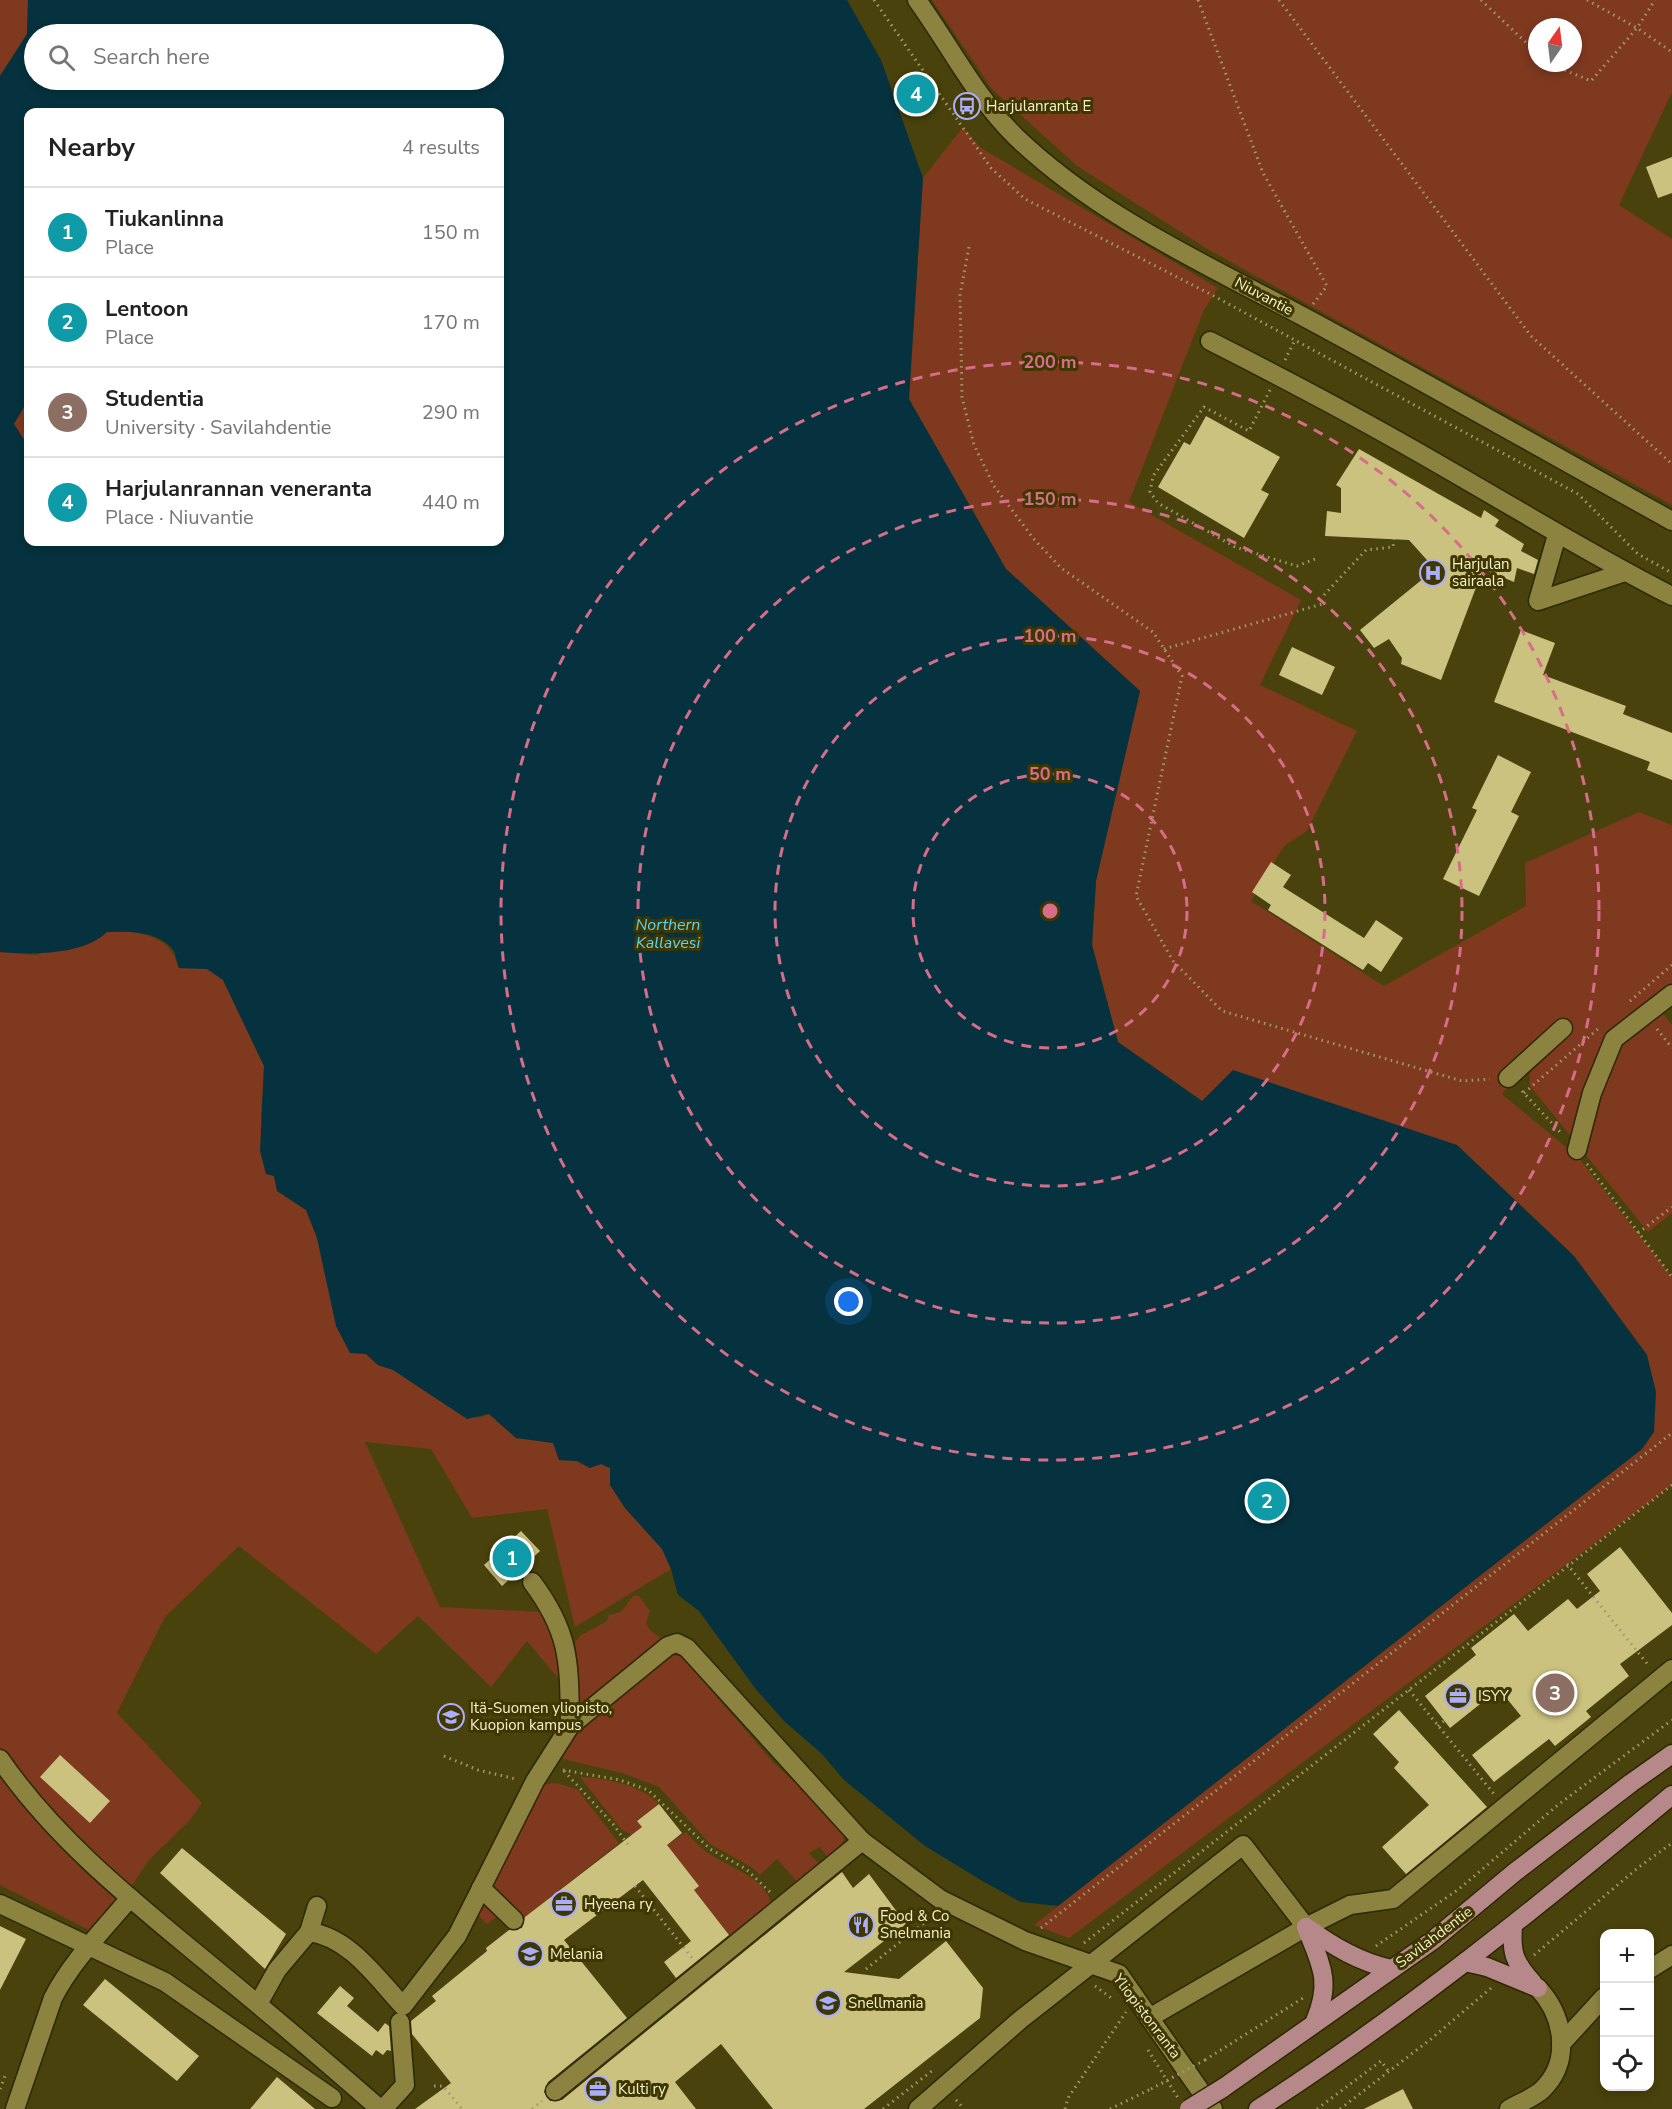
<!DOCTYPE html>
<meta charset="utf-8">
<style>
body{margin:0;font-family:"Nunito Sans",sans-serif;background:#f6f6f6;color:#222}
.controls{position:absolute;right:18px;bottom:18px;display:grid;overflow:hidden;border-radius:12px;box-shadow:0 3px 9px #0003}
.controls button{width:54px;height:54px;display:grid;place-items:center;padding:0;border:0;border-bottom:2px solid #e0e0e0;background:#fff;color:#222;font:30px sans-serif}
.compass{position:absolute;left:1528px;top:18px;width:54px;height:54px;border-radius:50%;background:#fff;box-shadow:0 3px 9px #0003;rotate:14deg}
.you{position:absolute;left:849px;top:1302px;width:21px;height:21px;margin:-15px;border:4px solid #fff;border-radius:50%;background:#1a73e8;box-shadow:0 0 0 9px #1a73e833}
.badge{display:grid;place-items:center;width:39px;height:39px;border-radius:50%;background:#2563eb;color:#fff;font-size:20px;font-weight:700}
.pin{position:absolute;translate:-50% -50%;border:3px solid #fff;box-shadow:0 2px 6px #0006}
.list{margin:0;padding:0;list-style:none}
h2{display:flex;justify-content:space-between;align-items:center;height:78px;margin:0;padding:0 24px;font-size:26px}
h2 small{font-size:20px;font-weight:400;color:#767676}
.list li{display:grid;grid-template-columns:39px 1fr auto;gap:18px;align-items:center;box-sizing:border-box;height:90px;padding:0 24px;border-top:2px solid #e0e0e0}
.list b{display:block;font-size:22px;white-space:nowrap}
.list p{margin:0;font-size:20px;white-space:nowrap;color:#767676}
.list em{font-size:20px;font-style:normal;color:#767676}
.icon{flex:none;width:33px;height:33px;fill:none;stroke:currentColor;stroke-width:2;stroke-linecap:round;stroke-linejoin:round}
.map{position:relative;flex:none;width:1672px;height:2109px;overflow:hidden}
.search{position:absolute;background:#fff;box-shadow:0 3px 9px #0003;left:24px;top:24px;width:480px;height:66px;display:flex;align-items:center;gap:15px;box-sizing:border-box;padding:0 21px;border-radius:33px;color:#767676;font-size:22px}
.panel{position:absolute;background:#fff;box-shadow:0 3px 9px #0003;left:24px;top:108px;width:480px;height:438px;border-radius:12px}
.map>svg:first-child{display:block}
.green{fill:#7e391f;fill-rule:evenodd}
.water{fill:#05323e;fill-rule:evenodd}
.building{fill:#ccc27f}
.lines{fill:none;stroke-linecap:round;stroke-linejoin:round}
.minor-casing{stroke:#2d2804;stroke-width:21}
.major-casing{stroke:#2d2804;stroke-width:21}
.path{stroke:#a09a6e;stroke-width:3;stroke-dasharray:1.5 4.5;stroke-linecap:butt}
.minor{stroke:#8d8341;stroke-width:18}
.major{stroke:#b68889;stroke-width:18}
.major-bridge-casing{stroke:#2d2804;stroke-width:21;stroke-linecap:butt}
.path-bridge{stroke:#a09a6e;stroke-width:3;stroke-dasharray:1.5 4.5;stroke-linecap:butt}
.major-bridge{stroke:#b68889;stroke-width:18}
.ring{fill:none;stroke:#d66e89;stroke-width:3;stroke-dasharray:10 8}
.labels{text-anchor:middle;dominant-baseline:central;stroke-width:6;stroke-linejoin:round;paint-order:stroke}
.poi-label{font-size:15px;fill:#f4f0ce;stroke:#3f3700;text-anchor:start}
.street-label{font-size:15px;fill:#f4f0ce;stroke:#3f3700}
.water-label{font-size:16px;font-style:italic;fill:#54d7fd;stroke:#3f3700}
.centre{fill:#d66e89;stroke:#3f3700;stroke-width:3}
.ring-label{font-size:18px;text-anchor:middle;font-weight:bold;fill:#d66e89;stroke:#3f3700;stroke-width:6;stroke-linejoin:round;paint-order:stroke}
</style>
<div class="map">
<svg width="1672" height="2109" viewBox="0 0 1672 2109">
<rect width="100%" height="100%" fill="#49420c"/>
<!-- green -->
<g class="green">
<polygon points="0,0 28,0 27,34 0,76"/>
<path d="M932,0H1672V92L1619,205L1672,239V505L1209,250L1077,166L992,89ZM1537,27H1573V63H1537Z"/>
<polygon points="963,127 981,148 1218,288 1204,310 1129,502 1301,600 1260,685 1357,731 1307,831 1284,846 1251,901 1384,986 1526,906 1525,863 1639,812 1672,825 1672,988 1654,1002 1672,1025 1672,1213 1648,1232 1530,1086 1529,1063 1502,1094 1578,1157 1672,1277 1672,1485 1069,1938 1034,1925 1642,1449 1647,1355 1574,1256 1457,1145 1202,1101 1118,1042 1092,945 1096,881 1140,691 1006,569 909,399 923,178"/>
<polygon points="28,400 28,446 14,424"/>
<path d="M133,931C159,939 170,941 179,968L207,969L223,980L264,1066L261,1116L277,1191L306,1210L366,1354L378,1365L393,1370L478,1418L489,1414L516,1438L554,1443L559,1460L577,1461L590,1468L601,1464L610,1468V1485L625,1508L662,1549L671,1569L575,1627L547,1509L472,1518L431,1449L365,1442L440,1607L542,1612L568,1684H563L527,1641L491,1687L418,1616L376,1654L239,1546L165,1617L117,1713L202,1803L190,1820L149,1860L99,1935L0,1885V952L36,955L107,932Z"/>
<polygon points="633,1596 639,1596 650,1611 646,1623 650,1630 663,1640 579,1711 576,1702 579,1672 575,1642 581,1635 607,1621 609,1615 621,1612"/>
<polygon points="666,1655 682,1656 772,1761 846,1831 841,1848 828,1858 820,1847 809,1853 819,1864 817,1870 800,1885 777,1859 760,1875 753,1868 710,1844 659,1787 622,1773 563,1759 561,1752 571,1734"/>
<path d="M580,1777C605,1778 642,1785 659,1804L637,1820L642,1827L632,1835L622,1830Z"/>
<polygon points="556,1783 577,1789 619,1843 523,1919 489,1888 541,1785"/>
<path d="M686,1832C691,1838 697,1844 703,1849C724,1867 764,1874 772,1905L728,1941L730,1936L694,1890L667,1845Z"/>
<polygon points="481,1899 500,1915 487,1924 475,1912"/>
</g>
<!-- water -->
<path class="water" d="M28,0H847L881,60L923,178L909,399L1006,569L1140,691L1096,881L1092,945L1118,1042L1202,1101L1233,1070L1457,1145L1574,1256L1647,1355L1656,1392L1654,1432L1642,1449L1058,1906L1021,1902L984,1882L925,1846L844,1780L822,1754L784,1721L755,1688L699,1611L678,1595L671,1569L662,1549L625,1508L610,1485V1468L601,1464L590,1468L577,1461L559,1460L553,1443L516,1438L489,1414L467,1419L393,1370L378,1365L366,1354L350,1353L336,1326L317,1238L306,1210L277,1191L274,1176L266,1174L260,1151L264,1066L223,980L207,969L179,968C177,963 176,954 173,950C160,931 127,931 107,932C84,955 31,955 0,952V76L27,34ZM34,34H494V80H34ZM28,112H500V542H28V446L14,424L28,400Z"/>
<!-- building -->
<g class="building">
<polygon points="1672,157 1672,193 1658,198 1646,167"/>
<polygon points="1206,416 1280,457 1261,490 1269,494 1244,538 1158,487 1184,442 1190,445"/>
<polygon points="1359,449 1481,518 1484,510 1499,520 1495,526 1524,544 1521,551 1538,560 1534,574 1517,568 1514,582 1483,569 1441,680 1401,664 1402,658 1389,639 1374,648 1360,630 1435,569 1409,540 1325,536 1327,511 1341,513 1341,488 1336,485"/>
<polygon points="1521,630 1555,643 1543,675 1626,706 1623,714 1672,733 1672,780 1647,770 1650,762 1494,702"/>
<polygon points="1292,647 1335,667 1322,695 1279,675"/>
<polygon points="1498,755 1531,772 1511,812 1519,816 1479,896 1443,879 1477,810 1472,808"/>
<polygon points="1271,862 1291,875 1283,887 1364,938 1376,920 1403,938 1381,972 1368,963 1363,970 1268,910 1271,905 1252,892"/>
<polygon points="521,1531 540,1551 502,1586 484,1565"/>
<polygon points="1620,1547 1672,1613 1672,1625 1620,1664 1629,1676 1586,1711 1591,1717 1555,1746 1549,1739 1494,1782 1472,1755 1521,1716 1499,1689 1450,1728 1425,1696 1476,1655 1471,1648 1514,1614 1528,1631 1568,1599 1577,1609 1600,1591 1587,1574"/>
<polygon points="1399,1710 1487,1807 1406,1874 1382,1847 1429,1805 1394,1768 1399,1762 1373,1734"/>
<polygon points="60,1755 110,1801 90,1823 40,1777"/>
<polygon points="659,1804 682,1833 667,1845 699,1886 694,1890 729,1935 676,1978 664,1962 691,1941 643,1880 564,1940 627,2018 548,2082 544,2092 550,2101 562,2100 842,1872 853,1888 869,1874 906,1924 844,1972 899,1979 946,1941 983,1988 980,2018 864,2109 773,2109 721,2044 675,2082 696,2109 415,2109 451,2083 412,2034 411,2021 436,2001 432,1996 487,1951 486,1948 509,1930 522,1928 525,1917 642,1827 637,1821"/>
<polygon points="182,1848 286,1934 265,1969 160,1873"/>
<polygon points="0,1926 26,1939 0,1990"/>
<polygon points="105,1979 199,2056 177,2081 83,2005"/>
<polygon points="340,1986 354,1998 347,2006 378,2032 385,2023 389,2026 391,2051 387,2050 383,2055 376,2050 372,2056 317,2013"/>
<polygon points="277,2077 315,2109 250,2109"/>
<polygon points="1403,2089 1413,2109 1364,2109"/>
</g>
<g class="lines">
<defs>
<g id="minor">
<path d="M917,0C950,46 975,96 1015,136C1098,216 1204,263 1304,317C1427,383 1549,453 1672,521"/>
<path d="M1210,341C1293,383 1374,426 1454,473C1527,515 1597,558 1672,596"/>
<polyline points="1557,535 1538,601 1625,572"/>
<polyline points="1508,1078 1563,1028"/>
<polyline points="1577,1150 1592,1093 1614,1039 1672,994"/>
<path d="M532,1582C571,1634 569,1664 570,1726"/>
<path d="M0,1759C56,1841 138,1905 214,1968C270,2014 325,2061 380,2109"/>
<polyline points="481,1888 514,1920"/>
<polyline points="0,1904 165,1982 332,2098"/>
<path d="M309,1932C349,1937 376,1977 403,2006L457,1936L535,1781L570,1726L668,1646L677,1643L687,1648L862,1841L940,1899L1025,1941L1119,1974L1213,2109"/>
<polyline points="1650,1969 1672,1955"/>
<polyline points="258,2004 277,1970 309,1932 317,1906"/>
<polyline points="1149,2018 1306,1927 1350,1905 1393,1899 1672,1669"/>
<polyline points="1561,2044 1604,1997"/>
<polyline points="555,2091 862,1841"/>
<path d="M15,2109L53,1998C72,1961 103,1930 130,1898"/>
<polyline points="383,2109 405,2085 400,2022"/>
<polyline points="918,2109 1020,2020 1243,1845 1306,1927"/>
<path d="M1509,2109C1519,2103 1533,2098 1542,2090C1572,2061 1564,2016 1538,1988"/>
</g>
<g id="major">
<path d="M1513,1926C1511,1953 1514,1962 1533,1983"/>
<path d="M1306,1927C1321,1965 1332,1981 1315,2021"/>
<path d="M1306,1927C1333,1946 1359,1962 1391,1969"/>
<polyline points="1465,1962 1487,1967 1538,1988"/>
<polyline points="1223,2088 1432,1941 1515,1872 1631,1783 1672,1754"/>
<path d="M1258,2109C1404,2015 1539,1906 1672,1795"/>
</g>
</defs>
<!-- minor casing -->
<use href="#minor" class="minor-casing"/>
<!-- major casing -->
<use href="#major" class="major-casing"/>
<!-- path -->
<g class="path">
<polyline points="874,0 991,168 1025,199 1212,295 1578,494 1638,554 1672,573"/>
<polyline points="1198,0 1263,173 1327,286 1313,304"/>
<polyline points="1279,0 1531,336 1672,464"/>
<polyline points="1481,0 1537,53"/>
<polyline points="1587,0 1637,28 1672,52"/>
<polyline points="1548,63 1591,81 1637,28 1655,0"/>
<polyline points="969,247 960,295 962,397 974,445 994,486 1033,538 1061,568 1153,632 1182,676 1136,896 1173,961 1222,1011 1462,1081 1490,1079"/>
<polyline points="1285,360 1295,340"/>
<polyline points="1270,390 1249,431 1204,407 1153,476 1150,492 1158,503 1235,547 1297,566 1315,559"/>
<polyline points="1324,595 1366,550 1393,547 1394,539"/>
<polyline points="1164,649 1326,603"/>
<polyline points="1630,1001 1672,965"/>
<polyline points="1657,1029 1672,1048"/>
<polyline points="1522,1091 1562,1134"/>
<polyline points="1524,1093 1598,1029"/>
<polyline points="1587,1164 1672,1277"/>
<polyline points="1638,1233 1672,1207"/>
<polyline points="1567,1564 1649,1666"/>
<polyline points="1409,1690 1494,1794"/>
<polyline points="1438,1726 1444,1721"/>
<polyline points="444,1756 478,1770 516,1779"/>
<polyline points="563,1770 620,1780 648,1790 710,1849 746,1869 771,1893"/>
<polyline points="564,1771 613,1824 629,1846"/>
<polyline points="635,1886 692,1958"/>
<polyline points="1041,1928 1672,1433"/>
<polyline points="1084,1943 1672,1485"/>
<polyline points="1376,1946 1459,1889 1559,1804 1672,1720"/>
<polyline points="1534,1955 1639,1867 1672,1843"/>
<polyline points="866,1969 933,1916"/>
<polyline points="1095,1986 1114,2000"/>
<polyline points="1148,2050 1178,2098"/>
<polyline points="1205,2060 1303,1998"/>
<polyline points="434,2086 443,2086 462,2109"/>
<polyline points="0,2089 5,2076"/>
<polyline points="956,2100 964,2109"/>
<polyline points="532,2109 542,2101"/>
<polyline points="883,2109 933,2070"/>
<polyline points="1065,2109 1068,2098 1126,2012"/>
<polyline points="1110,2109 1151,2089"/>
<polyline points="1317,2109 1381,2061 1389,2072"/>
<polyline points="1340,2109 1431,2039 1491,1988"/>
</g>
<!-- minor -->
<use href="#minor" class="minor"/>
<!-- major -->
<use href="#major" class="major"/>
<defs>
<polyline id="major-bridge" points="1189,2109 1223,2088"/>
</defs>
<!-- major-bridge casing -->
<use href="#major-bridge" class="major-bridge-casing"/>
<!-- path-bridge -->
<polyline class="path-bridge" points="1151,2089 1205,2060"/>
<!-- major-bridge -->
<use href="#major-bridge" class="major-bridge"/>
</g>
<!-- distance rings -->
<g class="ring">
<circle cx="1050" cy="911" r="137"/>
<circle cx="1050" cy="911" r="275"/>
<circle cx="1050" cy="911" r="412"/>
<circle cx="1050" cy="911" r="549"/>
</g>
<!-- icons -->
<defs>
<symbol id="bus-ring" viewBox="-11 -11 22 22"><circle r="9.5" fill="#3f3700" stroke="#abaffb" stroke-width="1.5"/><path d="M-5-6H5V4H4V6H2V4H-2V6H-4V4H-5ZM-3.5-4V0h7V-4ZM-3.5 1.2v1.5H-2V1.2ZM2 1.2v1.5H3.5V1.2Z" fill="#abaffb"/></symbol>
<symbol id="hospital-ring" viewBox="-11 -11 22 22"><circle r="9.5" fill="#3f3700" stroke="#abaffb" stroke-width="1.5"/><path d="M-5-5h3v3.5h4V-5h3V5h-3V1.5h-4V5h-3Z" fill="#abaffb"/></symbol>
<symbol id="office-ring" viewBox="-11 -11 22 22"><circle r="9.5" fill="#3f3700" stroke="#abaffb" stroke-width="1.5"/><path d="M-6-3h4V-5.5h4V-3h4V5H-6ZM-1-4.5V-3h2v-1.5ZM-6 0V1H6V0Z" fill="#abaffb"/></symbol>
<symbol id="university-ring" viewBox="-11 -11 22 22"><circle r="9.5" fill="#3f3700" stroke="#abaffb" stroke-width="1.5"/><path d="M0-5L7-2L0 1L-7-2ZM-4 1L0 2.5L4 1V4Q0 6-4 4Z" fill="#abaffb"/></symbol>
<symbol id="restaurant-ring" viewBox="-11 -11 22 22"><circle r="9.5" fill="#3f3700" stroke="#abaffb" stroke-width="1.5"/><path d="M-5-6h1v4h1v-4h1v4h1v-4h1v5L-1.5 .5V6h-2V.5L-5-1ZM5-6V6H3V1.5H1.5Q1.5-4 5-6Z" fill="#abaffb"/></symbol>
</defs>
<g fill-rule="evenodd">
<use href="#bus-ring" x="952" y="91" width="30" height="30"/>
<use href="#hospital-ring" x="1418" y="558" width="30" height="30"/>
<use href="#office-ring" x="1443" y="1681" width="30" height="30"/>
<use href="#university-ring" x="436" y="1702" width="30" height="30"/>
<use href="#office-ring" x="549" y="1889" width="30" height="30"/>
<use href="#restaurant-ring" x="846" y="1910" width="30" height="30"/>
<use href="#university-ring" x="515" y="1939" width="30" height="30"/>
<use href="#university-ring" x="813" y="1988" width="30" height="30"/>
<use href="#office-ring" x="583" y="2074" width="30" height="30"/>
</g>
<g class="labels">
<!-- poi labels -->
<g class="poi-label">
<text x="986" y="106">Harjulanranta E</text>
<text x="1452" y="564">Harjulan<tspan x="1452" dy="17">sairaala</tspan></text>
<text x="1478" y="1696">ISYY</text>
<text x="470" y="1708">Itä-Suomen yliopisto,<tspan x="470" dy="17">Kuopion kampus</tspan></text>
<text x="584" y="1904">Hyeena ry</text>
<text x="880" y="1916">Food &amp; Co<tspan x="880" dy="17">Snelmania</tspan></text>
<text x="550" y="1954">Melania</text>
<text x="848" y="2003">Snellmania</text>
<text x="618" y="2089">Kulti ry</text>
</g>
<!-- street labels -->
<g class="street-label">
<text transform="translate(1264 296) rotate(28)">Niuvantie</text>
<text transform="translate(1434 1937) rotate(-37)">Savilahdentie</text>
<text transform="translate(1147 2016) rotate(53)">Yliopistonranta</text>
</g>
<!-- water labels -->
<g class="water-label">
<text x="668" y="925">Northern<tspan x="668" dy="18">Kallavesi</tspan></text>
</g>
</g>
<circle cx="1050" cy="911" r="9" class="centre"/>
<g class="ring-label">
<text x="1050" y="368">200 m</text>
<text x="1050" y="505">150 m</text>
<text x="1050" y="642">100 m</text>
<text x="1050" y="780">50 m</text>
</g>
</svg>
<div class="controls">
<button>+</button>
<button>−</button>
<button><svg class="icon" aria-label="locate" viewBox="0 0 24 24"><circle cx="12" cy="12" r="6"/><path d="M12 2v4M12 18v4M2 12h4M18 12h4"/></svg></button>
</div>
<svg class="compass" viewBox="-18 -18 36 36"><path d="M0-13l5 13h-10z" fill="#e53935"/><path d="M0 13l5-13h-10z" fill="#767676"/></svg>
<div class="you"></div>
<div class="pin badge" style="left:512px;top:1558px;background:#0f9aa8">1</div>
<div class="pin badge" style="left:1267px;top:1501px;background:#0f9aa8">2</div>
<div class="pin badge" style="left:1555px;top:1693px;background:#8d6e63">3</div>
<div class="pin badge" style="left:916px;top:94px;background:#0f9aa8">4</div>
<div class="search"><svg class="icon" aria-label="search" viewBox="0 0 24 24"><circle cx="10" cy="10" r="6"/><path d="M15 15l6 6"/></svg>Search here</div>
<section class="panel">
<h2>Nearby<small>4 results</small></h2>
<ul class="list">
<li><span class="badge" style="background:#0f9aa8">1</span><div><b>Tiukanlinna</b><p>Place</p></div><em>150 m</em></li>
<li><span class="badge" style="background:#0f9aa8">2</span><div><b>Lentoon</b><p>Place</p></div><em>170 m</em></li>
<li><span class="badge" style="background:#8d6e63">3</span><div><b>Studentia</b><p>University · Savilahdentie</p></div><em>290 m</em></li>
<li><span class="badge" style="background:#0f9aa8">4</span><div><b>Harjulanrannan veneranta</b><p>Place · Niuvantie</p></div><em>440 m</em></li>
</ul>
</section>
</div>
